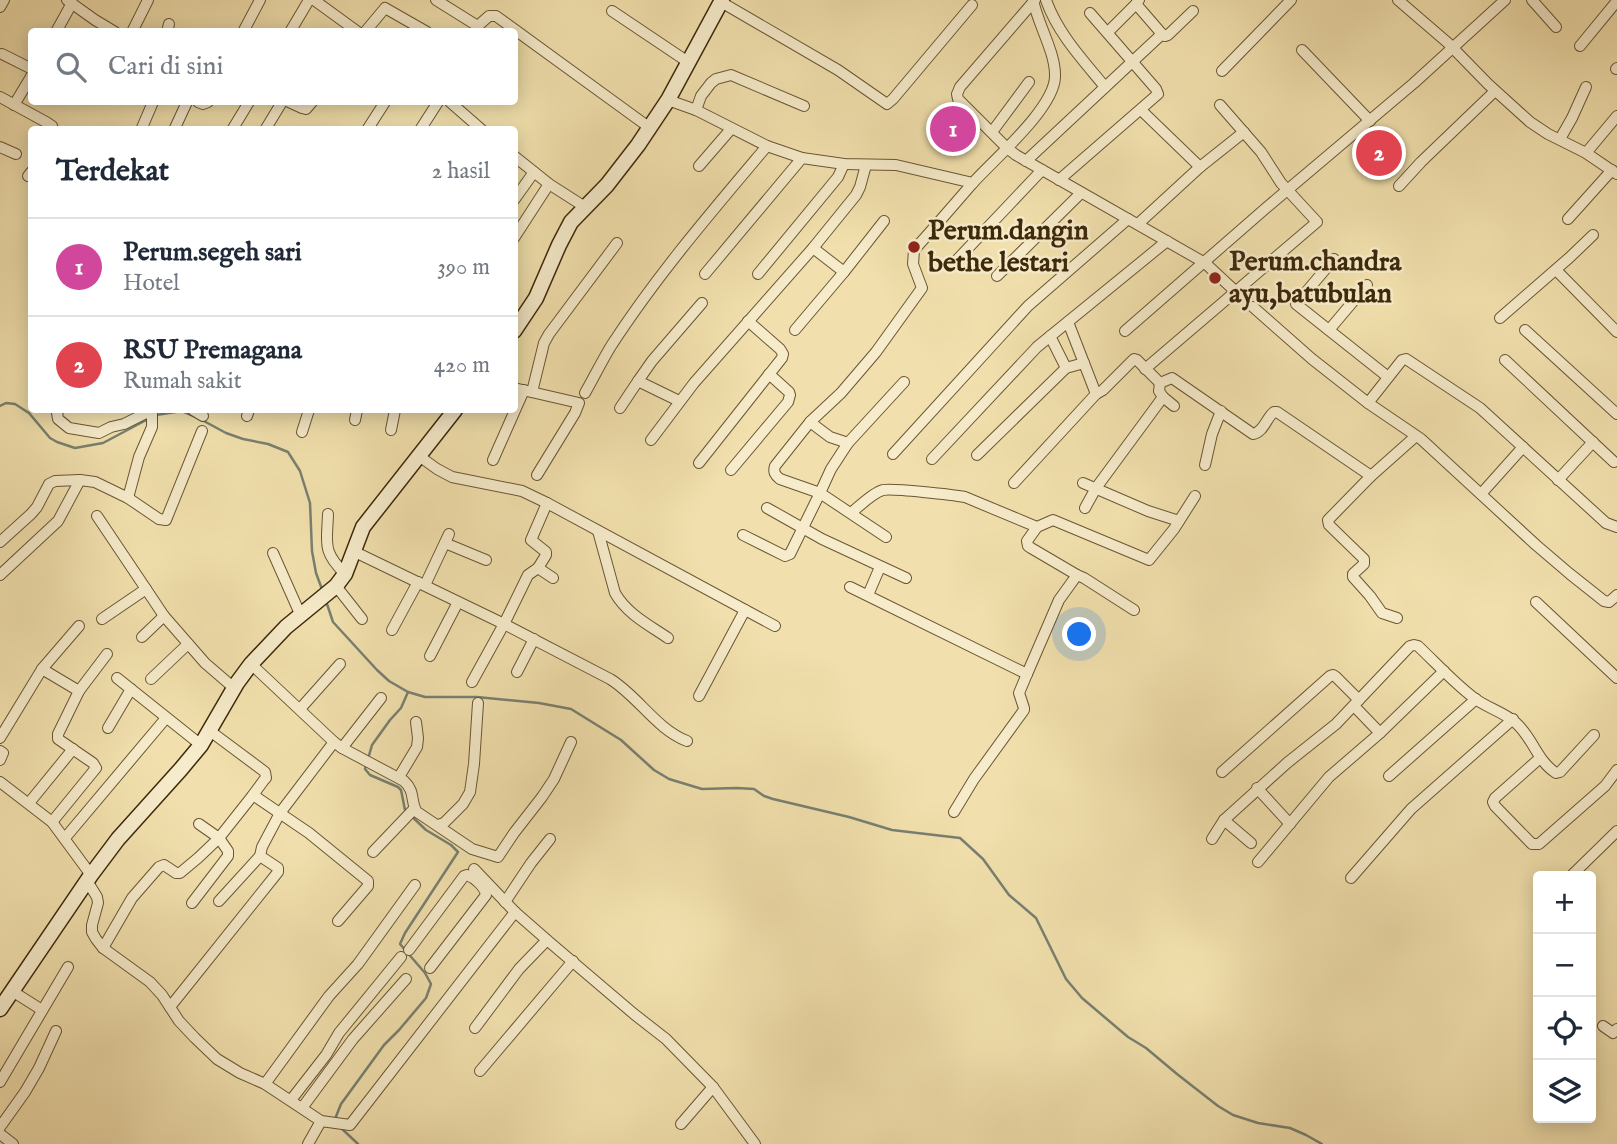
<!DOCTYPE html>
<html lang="id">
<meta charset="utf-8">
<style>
body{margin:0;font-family:"IM FELL English",serif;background:#f2f2f3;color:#1f2937}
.controls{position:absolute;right:21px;bottom:21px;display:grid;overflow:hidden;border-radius:7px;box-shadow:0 4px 18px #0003}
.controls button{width:63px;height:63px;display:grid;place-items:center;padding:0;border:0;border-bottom:2px solid #e0e1e3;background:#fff;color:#1f2937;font:35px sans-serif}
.you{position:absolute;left:1080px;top:635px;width:24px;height:24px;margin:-18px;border:5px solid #fff;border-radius:50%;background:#1a73e8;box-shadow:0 0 0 10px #1a73e833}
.badge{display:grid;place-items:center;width:46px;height:46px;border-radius:50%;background:#8f2418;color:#fff;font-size:23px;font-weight:700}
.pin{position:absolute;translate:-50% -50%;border:4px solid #fff;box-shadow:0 2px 7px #0006}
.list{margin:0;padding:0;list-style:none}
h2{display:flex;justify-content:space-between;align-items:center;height:91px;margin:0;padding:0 28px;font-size:30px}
h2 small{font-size:23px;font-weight:400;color:#747a83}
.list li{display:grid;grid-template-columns:46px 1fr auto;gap:21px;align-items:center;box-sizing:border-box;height:98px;padding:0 28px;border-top:2px solid #e0e1e3}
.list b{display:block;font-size:26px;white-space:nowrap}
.list p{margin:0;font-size:23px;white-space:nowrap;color:#747a83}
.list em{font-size:23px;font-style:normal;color:#747a83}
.icon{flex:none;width:38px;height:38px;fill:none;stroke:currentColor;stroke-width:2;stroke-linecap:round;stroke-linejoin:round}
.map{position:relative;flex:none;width:1617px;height:1144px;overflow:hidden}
.search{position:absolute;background:#fff;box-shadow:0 4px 18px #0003;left:28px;top:28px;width:490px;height:77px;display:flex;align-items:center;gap:18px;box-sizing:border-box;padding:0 24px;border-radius:7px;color:#747a83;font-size:26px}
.panel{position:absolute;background:#fff;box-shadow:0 4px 18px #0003;left:28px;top:126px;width:490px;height:287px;border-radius:7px}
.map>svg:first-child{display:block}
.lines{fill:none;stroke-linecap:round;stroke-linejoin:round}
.stream{stroke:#788071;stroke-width:2.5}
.street-casing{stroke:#6a5634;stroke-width:12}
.secondary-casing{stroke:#3d280b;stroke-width:17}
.street{stroke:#f6ebca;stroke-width:10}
.secondary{stroke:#f6ebca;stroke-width:14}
.poi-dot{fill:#8f2418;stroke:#f6ebca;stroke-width:2.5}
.labels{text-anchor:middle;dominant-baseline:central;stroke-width:5;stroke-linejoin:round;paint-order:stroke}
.poi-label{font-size:28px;font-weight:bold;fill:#3d280b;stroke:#f6ebca;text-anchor:start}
</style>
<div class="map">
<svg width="1617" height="1144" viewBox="0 0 1617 1144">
<rect width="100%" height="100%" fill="#f1e0ad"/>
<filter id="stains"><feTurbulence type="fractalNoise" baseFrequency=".00286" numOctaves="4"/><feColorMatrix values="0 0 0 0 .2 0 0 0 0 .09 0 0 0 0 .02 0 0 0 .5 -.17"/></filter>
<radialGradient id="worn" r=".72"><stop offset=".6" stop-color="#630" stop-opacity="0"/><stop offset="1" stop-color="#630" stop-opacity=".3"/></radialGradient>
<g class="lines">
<!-- stream -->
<g class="stream">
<polyline points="0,406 6,403 15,404 29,413 50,438 57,442 75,448 103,443 150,418"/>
<polyline points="156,415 182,411 196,417"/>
<polyline points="202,420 226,433 243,439 268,444 288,452 300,471 310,503 312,551 316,573 323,592"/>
<polyline points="326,601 333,622 377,670 389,681 408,692 425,697 477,697 539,703 571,709 621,740 654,770 669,779 702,789 737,788 754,789 764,796 773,799 849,817 892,830 960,838 983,859 1009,895 1036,918 1066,979 1082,998 1128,1037 1146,1048 1177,1074 1218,1106 1233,1115 1258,1123 1290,1128 1306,1135 1322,1144"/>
<polyline points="368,759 372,745 390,720 401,708 408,692"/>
<polyline points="335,1119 341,1104 384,1045 399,1030 426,998 431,984 425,973 400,944 405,933 458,852 451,845 426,830 405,810 401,790 398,787 370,775 365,769 366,765"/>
<polyline points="340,1127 358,1144"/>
</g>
<defs>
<g id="street">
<polyline points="67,0 95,20 115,32"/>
<polyline points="314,0 358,32"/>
<polyline points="436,0 476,25 480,24 489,16 496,16 650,128"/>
<polyline points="1035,0 960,87 957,94 958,99 1007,148 1016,155 1205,263 1235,291"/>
<path d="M1046,0C1058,34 1083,60 1105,87"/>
<polyline points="1398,0 1448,43 1488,84 1530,122 1548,134 1586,153 1617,174"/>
<polyline points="1532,0 1556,27"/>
<polyline points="721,2 838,70 887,104 893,99 972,5"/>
<polyline points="0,7 4,0"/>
<polyline points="612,11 688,62"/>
<polyline points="56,32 72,3"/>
<polyline points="132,32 148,0"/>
<polyline points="167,32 169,24"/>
<polyline points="243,32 260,0"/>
<polyline points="290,32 309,0"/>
<polyline points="365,32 385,8 427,32"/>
<polyline points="1108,32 1136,4"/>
<polyline points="1162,34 1165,36 1168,35 1193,11"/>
<polyline points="1580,46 1617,1"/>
<polyline points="1302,50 1370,121"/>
<polyline points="2,54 32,69"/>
<polyline points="1616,69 1617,68"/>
<polyline points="1222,71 1291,0"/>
<polyline points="0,97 46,122 52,126 53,130"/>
<polyline points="668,100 696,110 767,146 802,158 844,164 896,165 973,183"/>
<polyline points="198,102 203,104 208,102"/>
<polyline points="289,102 302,108 306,109 312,102"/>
<polyline points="450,102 482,130"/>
<polyline points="14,105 32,75"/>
<polyline points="696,110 701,96 711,83 716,79 731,75 804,106"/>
<polyline points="1141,110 1200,167"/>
<polyline points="141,130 153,102"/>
<polyline points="174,130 187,102"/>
<polyline points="232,130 249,102"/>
<polyline points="265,130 282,102"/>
<polyline points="367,130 385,102"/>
<polyline points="420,130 438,102"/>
<polyline points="992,132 1029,82"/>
<polyline points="1560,139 1572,118 1586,87"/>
<polyline points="0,147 16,154"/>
<polyline points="1586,153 1617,116"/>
<polyline points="514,156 549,184 585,207"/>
<polyline points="1026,161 1162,34 1136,4 1139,0"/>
<polyline points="699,166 731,129"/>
<polyline points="28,176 32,171"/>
<polyline points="1059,180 1158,94 1156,89 1090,13"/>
<polyline points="1399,186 1421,162 1495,91"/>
<polyline points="514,200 534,172"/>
<polyline points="1568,219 1612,170"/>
<polyline points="1138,224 1200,167 1244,132"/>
<polyline points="514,238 549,184"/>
<polyline points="813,248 844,272 884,221"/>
<polyline points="1334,259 1296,304 1388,377"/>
<polyline points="954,263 1042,170"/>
<polyline points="1556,270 1617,332"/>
<polyline points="705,274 802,158"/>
<polyline points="758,274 838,177 844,164"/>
<polyline points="997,276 1081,193"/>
<polyline points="1253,307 1312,359 1368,403 1421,439 1536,545 1570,574 1604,601 1609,602 1617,595"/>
<polyline points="1500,318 1569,258 1593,235"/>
<polyline points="1068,322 1096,394"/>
<polyline points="795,330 844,272"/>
<polyline points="1329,330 1367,285"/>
<polyline points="1525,330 1617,414"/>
<polyline points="1125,331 1266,208 1414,83 1505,0"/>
<polyline points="1050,336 1066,368"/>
<polyline points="1505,360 1614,462"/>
<polyline points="1145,369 1317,222 1281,183 1261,152 1220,105"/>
<polyline points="514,388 579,403 575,413 537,475"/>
<polyline points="532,392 544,343 549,334 617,243"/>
<path d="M585,393C594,377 602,361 611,346C657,275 713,210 767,146"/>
<polyline points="1163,397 1174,406"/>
<polyline points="679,401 638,381 652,361 702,303"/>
<polyline points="1368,403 1402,360 1406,359 1480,408 1606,523 1617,527"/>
<polyline points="620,408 638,381"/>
<polyline points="59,410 57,413 58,419 69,428 99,433 111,427 124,424 152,410"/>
<polyline points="193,410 203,416"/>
<polyline points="247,416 249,410"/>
<polyline points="355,420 357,410"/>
<polyline points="391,430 395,410"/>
<polyline points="302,432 309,410"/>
<polyline points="651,440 694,383 813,248 856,195 860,187 866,165"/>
<polyline points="848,443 904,382"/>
<polyline points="893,454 1028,306 1128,219"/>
<polyline points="977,455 1066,368 1084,363"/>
<polyline points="419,456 437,469 452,477 522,491 547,503 775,626"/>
<polyline points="932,459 1037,347 1167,241"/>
<polyline points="493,460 524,390"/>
<polyline points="699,463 782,358 783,354 780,349 748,321"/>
<polyline points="1205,465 1212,434 1221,411"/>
<polyline points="731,470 788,402 790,395 789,392 769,374"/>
<polyline points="1558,480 1593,442"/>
<path d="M1014,483L1096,394L1103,390L1134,359L1137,360L1160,383L1172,378L1253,434C1264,432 1266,418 1274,412H1277L1371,476"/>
<polyline points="1083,483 1148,511 1179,521"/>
<polyline points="1481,494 1523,447"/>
<polyline points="128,498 139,457 152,427 152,410"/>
<polyline points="547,503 531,540 546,552 546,555 538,568 553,578"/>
<polyline points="767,508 822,539 906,578"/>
<polyline points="1085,508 1096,488 1163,397 1159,391 1160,383"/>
<path d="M851,513C860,506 872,493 883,490C892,488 954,495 965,497L1037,527"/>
<path d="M328,514C327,544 322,551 345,574"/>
<polyline points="97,516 146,589"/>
<path d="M598,531L615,593C627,614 649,625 668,638"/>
<path d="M743,535L785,556L790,554L820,493L780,479C775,475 773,472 775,466L810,422"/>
<path d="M886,537L820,493L831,469L848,443L830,437L810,422L841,393L876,352L922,288L913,264L914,250C933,229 952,207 971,185C992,161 1054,109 1055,77C1056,53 1038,25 1033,0"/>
<polyline points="0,542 31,514 37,507 49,484 55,481 80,480 95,482 128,498 159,519 166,520 202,431"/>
<polyline points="445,543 486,560"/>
<path d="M353,551L504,624L610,679C638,696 656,729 687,741"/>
<polyline points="273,553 301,616"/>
<polyline points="0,575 58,521 80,480"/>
<polyline points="425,585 449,534"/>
<polyline points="336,586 362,619"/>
<polyline points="850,587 1027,674 1059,600 1077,575"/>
<polyline points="868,595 880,567"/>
<polyline points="1536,602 1617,678"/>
<polyline points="1134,610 1084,578 1077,575 1031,548 1028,546 1027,541 1037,527 1053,520 1149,560 1174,529 1195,496"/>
<polyline points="1397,618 1382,613 1370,596 1353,577 1353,574 1364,564 1364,559 1329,525 1328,520 1371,476 1416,436"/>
<polyline points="102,619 146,589 164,616"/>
<polyline points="392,630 418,582"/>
<polyline points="142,637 164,616 205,663 234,688"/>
<polyline points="430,656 458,602"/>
<path d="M251,664L334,742L342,748L404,781C416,792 410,802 417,812L472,849L498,857L514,833L542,797L554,779L571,742"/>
<polyline points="517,672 534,639"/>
<polyline points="117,678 201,745"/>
<polyline points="151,679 188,644"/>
<polyline points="472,682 504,624 528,575 538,568"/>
<polyline points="79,691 107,654"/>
<polyline points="699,696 745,610"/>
<polyline points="300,709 340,664"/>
<polyline points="108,728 131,689"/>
<polyline points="210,731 265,772 266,778 264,780 253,795 309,833 368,881 368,886 338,921"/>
<polyline points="1380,733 1444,671"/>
<polyline points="0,738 42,669"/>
<polyline points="342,748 381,698"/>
<polyline points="0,751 3,753 0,760"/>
<polyline points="1540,758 1495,798 1493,802 1495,806 1532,844 1539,844 1605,786 1617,770"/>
<polyline points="1222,772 1330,676 1333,675 1336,677 1359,700"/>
<polyline points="1389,776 1476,699"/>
<polyline points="399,777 417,747 418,738 416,722"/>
<polyline points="0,782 52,822 91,875"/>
<polyline points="1257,788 1290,824"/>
<polyline points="29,803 73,749"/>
<polyline points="954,812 974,779 1024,710 1024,708 1019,693 1027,674"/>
<polyline points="1224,820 1251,843"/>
<polyline points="52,822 96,768 93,763 58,739 58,734 79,691 42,669 79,626"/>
<polyline points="438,825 444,823 463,804 470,792 474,764 478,703"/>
<polyline points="65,838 166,718"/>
<path d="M1212,839L1224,820L1287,763L1336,724L1410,646L1414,645L1418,646C1437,664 1454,683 1474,698C1487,708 1504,712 1516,723C1533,738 1537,761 1556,773L1560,772L1594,735"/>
<polyline points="373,852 414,809"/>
<polyline points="1258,862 1329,777 1380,733 1354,706"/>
<polyline points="1571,876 1617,831"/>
<polyline points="1351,878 1411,809 1513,719"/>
<polyline points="87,881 97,897 98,903 92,925 92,932 96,939 103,948 150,982 162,995 179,1021 195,1038 217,1059 240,1073 265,1084 321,1121 350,1125 515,912 474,869"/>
<polyline points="219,901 260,856 262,847 280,813 334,742"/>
<polyline points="505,902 531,863 550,839"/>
<polyline points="192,903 228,856 228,851 219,838 253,795"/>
<polyline points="547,940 634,1014 666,1039 713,1087 755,1144"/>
<polyline points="103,948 132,898 159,867 164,865 176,873 180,873 198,858 219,838 199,824"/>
<path d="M409,950L464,876L467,875C475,878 485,887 486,895L430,968"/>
<polyline points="12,991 42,1010"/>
<polyline points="170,1007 278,872 278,868 260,856"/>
<polyline points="1603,1026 1613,1033 1617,1029"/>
<polyline points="475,1028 519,969 547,940 515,912"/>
<polyline points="480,1071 573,961"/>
<polyline points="0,1082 68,967"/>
<polyline points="265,1084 329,996 358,964 415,885"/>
<polyline points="291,1100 326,1055 339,1033 401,957"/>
<polyline points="302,1108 353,1039 406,979"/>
<polyline points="681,1124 713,1087"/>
<polyline points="0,1127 25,1092 39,1068 56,1031"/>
<polyline points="0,1134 13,1144"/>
<polyline points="308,1144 321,1121"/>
</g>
<g id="secondary">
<polyline points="514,331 536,298 559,245 571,222 607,185 638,145 668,100 722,0"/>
<polyline points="0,1009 91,875 118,839 181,769 201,745 237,683 251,664 286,627 336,586 345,574 363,527 455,410"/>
</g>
</defs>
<!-- street casing -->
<use href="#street" class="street-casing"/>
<!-- secondary casing -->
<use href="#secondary" class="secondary-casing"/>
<!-- street -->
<use href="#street" class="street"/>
<!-- secondary -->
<use href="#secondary" class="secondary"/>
</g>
<!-- markers -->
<g class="poi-dot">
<circle cx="914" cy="247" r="7"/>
<circle cx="1215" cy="278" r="7"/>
</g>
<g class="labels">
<!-- poi labels -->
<g class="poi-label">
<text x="928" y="231">Perum.dangin<tspan x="928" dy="32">bethe lestari</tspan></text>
<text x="1229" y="262">Perum.chandra<tspan x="1229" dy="32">ayu,batubulan</tspan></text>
</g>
</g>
<rect width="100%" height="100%" filter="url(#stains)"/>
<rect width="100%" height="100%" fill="url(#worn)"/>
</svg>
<div class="controls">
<button>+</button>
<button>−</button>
<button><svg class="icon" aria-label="locate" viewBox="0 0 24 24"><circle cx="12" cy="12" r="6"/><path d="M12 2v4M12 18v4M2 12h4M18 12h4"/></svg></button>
<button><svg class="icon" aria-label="layers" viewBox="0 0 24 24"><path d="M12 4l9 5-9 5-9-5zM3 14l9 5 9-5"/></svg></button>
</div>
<div class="you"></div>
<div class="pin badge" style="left:953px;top:129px;background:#d1479c">1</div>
<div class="pin badge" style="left:1379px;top:153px;background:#e0444e">2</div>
<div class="search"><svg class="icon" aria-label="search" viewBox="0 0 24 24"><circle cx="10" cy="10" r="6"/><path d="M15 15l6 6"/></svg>Cari di sini</div>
<section class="panel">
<h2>Terdekat<small>2 hasil</small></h2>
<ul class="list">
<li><span class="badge" style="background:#d1479c">1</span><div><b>Perum.segeh sari</b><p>Hotel</p></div><em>390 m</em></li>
<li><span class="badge" style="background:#e0444e">2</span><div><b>RSU Premagana</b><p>Rumah sakit</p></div><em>420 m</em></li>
</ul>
</section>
</div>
